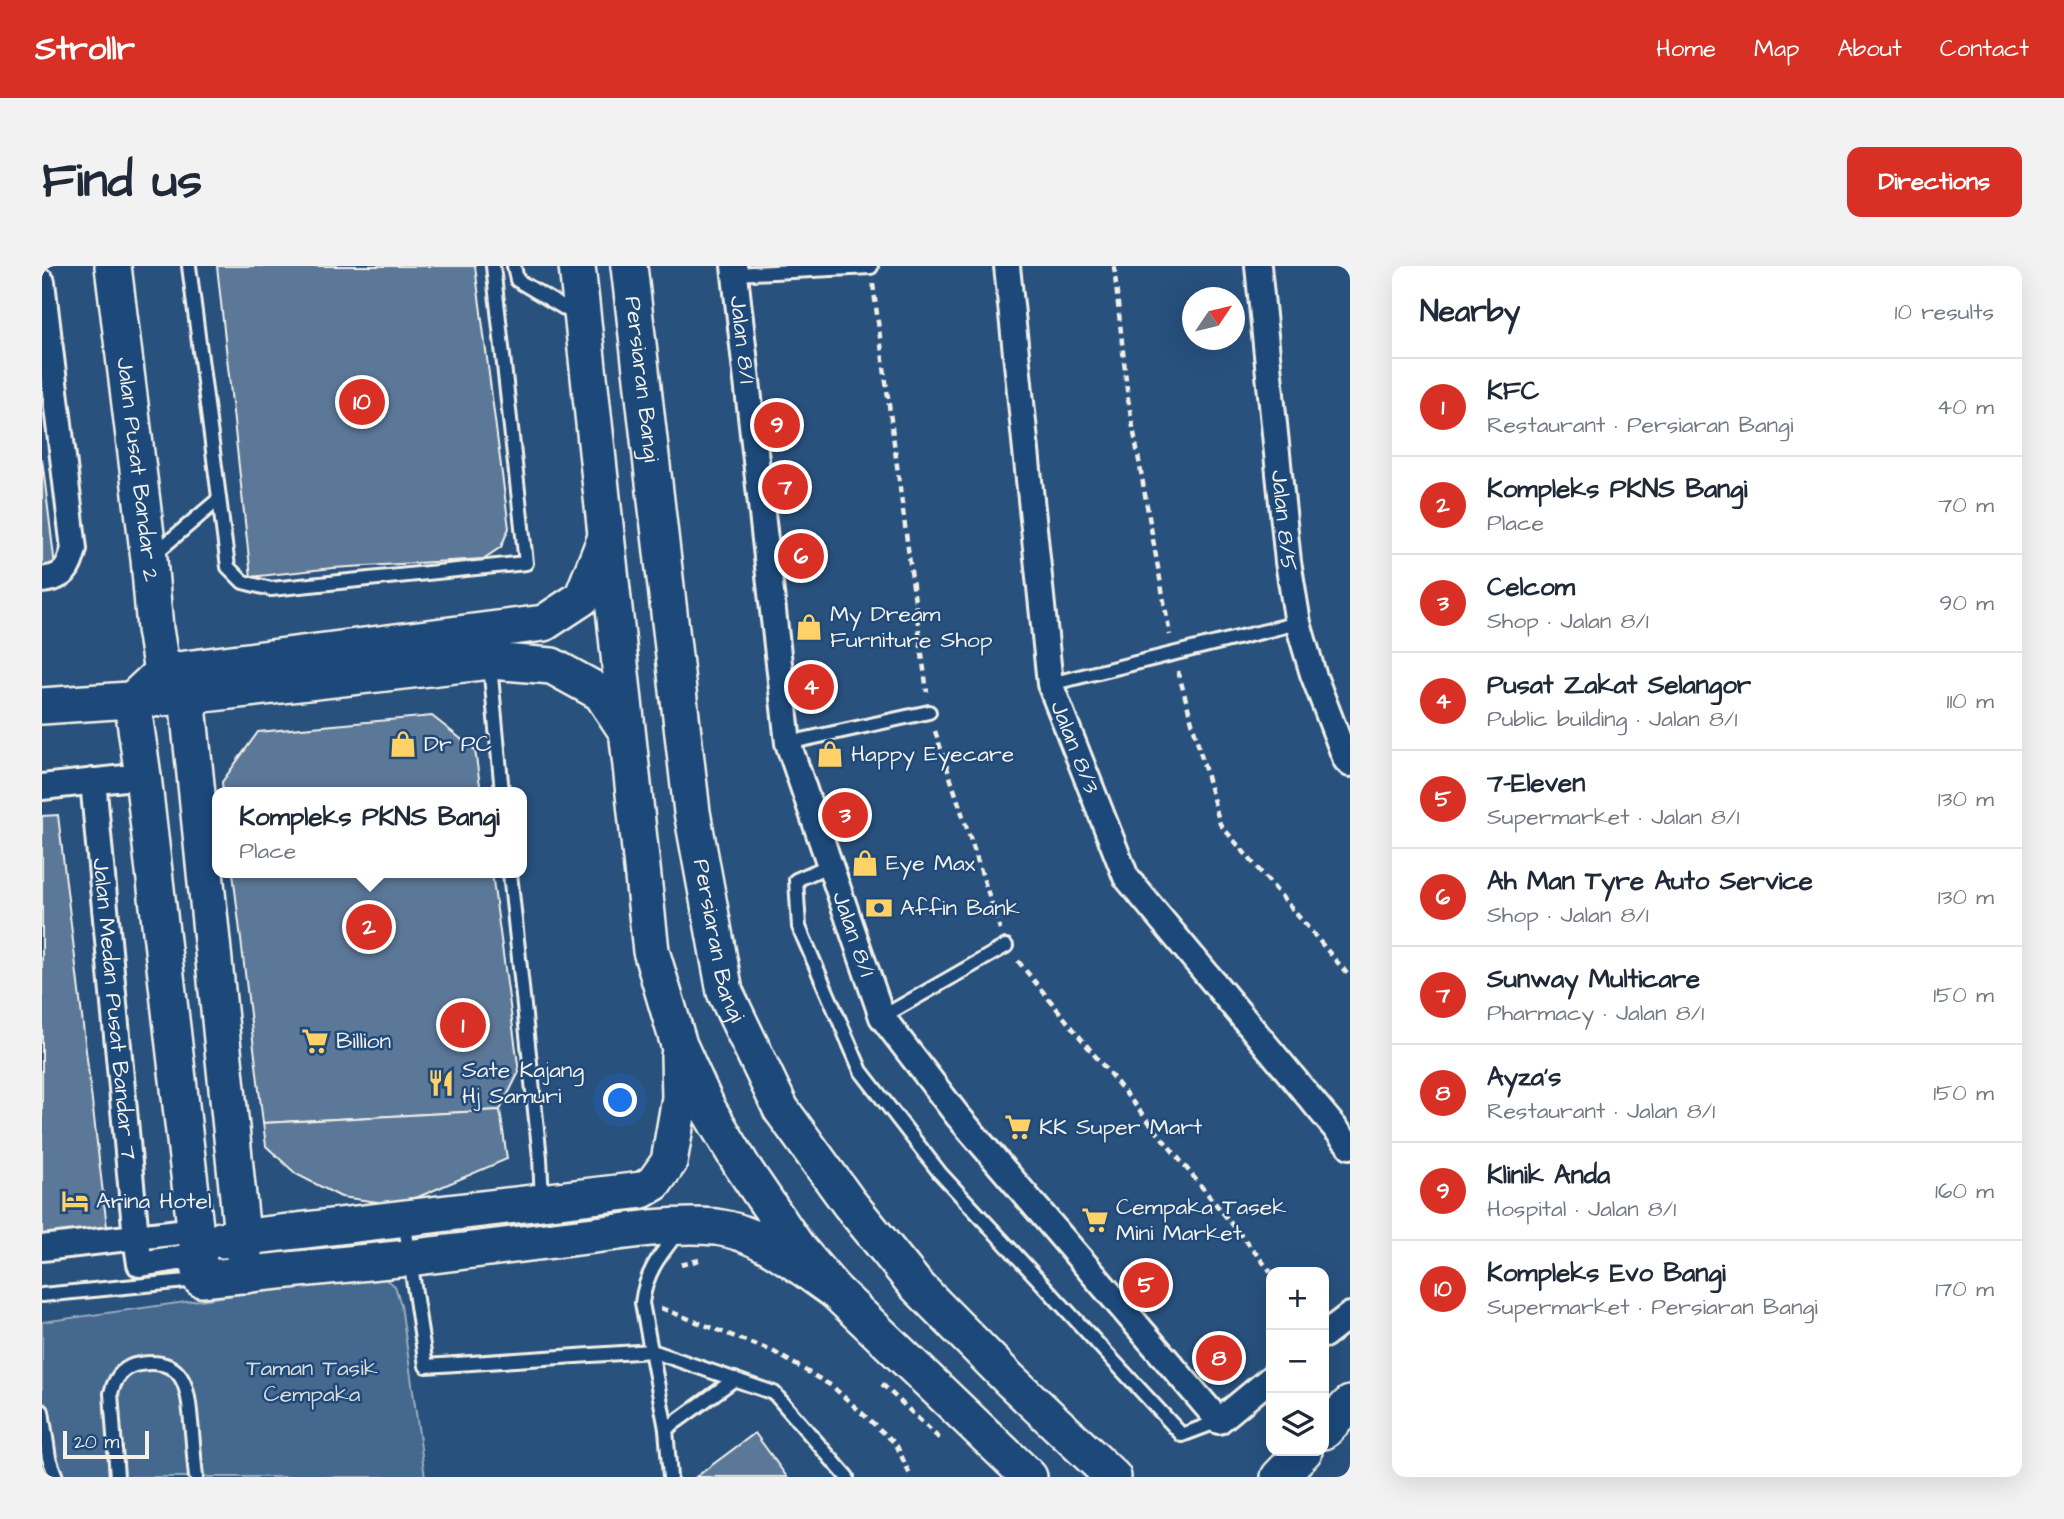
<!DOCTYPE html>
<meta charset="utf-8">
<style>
body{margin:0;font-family:"Architects Daughter",sans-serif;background:#f2f2f3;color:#1f2937}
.controls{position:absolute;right:21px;bottom:21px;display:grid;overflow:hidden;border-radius:14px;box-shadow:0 7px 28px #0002}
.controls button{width:63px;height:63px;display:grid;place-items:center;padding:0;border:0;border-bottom:2px solid #e0e1e3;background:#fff;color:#1f2937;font:35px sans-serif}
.compass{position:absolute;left:1140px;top:21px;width:63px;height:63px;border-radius:50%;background:#fff;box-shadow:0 7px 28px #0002;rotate:55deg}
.scale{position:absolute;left:21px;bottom:18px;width:86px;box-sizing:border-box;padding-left:7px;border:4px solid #f4f1e8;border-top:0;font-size:19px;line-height:24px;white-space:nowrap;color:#f4f1e8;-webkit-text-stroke:5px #1f4a7a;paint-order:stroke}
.you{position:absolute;left:579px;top:835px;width:24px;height:24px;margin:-18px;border:5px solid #fff;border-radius:50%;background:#1a73e8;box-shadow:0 0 0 10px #1a73e833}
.badge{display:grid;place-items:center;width:46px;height:46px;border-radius:50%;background:#d93025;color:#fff;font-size:23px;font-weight:700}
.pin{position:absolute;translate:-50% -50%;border:4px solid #fff;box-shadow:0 2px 7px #0006}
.popup{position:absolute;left:170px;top:521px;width:315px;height:91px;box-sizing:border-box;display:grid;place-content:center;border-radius:14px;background:#fff;filter:drop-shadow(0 2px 5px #0005);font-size:23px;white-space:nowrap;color:#747a83}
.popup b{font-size:26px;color:#1f2937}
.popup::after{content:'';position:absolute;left:50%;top:100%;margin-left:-14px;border:14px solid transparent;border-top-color:#fff}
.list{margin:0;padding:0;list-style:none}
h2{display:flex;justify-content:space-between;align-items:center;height:91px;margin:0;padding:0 28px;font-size:30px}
h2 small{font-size:23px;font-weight:400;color:#747a83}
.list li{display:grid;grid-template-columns:46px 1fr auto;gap:21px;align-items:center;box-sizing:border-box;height:98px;padding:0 28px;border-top:2px solid #e0e1e3}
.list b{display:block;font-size:26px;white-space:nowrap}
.list p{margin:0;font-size:23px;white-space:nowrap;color:#747a83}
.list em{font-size:23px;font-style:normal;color:#747a83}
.icon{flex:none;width:38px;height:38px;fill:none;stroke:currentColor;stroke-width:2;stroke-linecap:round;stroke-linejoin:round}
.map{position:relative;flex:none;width:1308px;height:1211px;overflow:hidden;border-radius:14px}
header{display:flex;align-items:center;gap:42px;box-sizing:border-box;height:98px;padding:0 35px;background:#d93025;color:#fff}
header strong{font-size:33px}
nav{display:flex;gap:38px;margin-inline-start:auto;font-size:24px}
.intro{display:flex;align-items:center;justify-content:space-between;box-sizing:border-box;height:168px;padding:0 42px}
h1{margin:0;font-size:49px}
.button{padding:18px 32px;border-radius:14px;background:#d93025;color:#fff;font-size:24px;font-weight:700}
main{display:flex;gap:42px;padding:0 42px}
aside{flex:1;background:#fff;border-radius:14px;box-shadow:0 7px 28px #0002}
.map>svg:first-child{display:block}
.green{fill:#45688e;stroke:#9cacbb;stroke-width:2}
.building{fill:#5b7899;stroke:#f4f1e8;stroke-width:2}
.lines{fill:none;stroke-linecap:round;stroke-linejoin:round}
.lane-casing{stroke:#f4f1e8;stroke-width:18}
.street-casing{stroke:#f4f1e8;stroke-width:30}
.secondary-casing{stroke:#f4f1e8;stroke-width:40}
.path{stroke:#f4f1e8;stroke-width:4.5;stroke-dasharray:7 5;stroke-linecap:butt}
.lane{stroke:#1f4a7a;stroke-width:12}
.street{stroke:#1f4a7a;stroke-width:24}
.secondary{stroke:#1f4a7a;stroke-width:35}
.labels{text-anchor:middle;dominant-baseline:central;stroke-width:5;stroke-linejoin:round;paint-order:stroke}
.street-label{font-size:23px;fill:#f4f1e8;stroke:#1f4a7a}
.poi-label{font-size:23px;fill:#f4f1e8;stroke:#1f4a7a;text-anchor:start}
.park-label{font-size:23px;fill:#dadcda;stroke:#1f4a7a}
</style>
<header>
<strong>Strollr</strong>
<nav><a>Home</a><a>Map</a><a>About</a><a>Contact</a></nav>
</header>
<div class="intro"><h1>Find us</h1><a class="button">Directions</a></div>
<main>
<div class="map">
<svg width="1308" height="1211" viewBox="0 0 1308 1211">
<rect width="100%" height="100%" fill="#28517e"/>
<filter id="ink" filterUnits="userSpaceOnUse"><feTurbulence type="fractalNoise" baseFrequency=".0143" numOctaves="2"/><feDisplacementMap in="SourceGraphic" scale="14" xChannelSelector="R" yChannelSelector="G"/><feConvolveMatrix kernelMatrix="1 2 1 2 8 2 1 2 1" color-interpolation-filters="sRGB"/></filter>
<g filter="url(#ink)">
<!-- green -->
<polygon class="green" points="337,1009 353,1020 359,1039 383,1211 0,1211 0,1056"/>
<!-- building -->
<g class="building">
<polygon points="175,0 433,0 467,262 459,281 441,293 291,302 209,311"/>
<polygon points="0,192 13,300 0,302"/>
<polygon points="390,450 433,484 439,526 181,526 180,516 216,466"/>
<polygon points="16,549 65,961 0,969 0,550"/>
<polygon points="191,607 450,607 477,806 458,844 221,857"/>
<polygon points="458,844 465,893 376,931 343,937 299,931 254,908 224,880 221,857"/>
<polygon points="713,1167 745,1211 654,1211"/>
</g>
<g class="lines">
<defs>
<g id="lane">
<polyline points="147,0 186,301 201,316 229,323 484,297 451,0"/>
<polyline points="472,0 475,14 534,49"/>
<polyline points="693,8 829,1"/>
<polyline points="110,290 177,233"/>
<polyline points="448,399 460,526"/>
<polyline points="1008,418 1256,357"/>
<polyline points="746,477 887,446"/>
<polyline points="788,599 754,614 757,661 819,805 898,907 1140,1169 1177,1155"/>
<polyline points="468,607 498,892 500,934"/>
<polyline points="840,751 964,680"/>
<polyline points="362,953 384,1100 610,1085 732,1127 805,1211"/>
<polyline points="0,1029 155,1014"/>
<polyline points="0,1145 7,1192 14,1211"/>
<polyline points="624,1163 693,1113"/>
<path d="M75,1211L69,1127C73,1112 81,1100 98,1098C142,1091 146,1121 149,1156C151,1174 152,1193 154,1211"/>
<path d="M628,1211L624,1163L600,1037C604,1005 618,989 637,965"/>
</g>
<g id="street">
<path id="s1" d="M692,0L746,477L840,751L915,849L1177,1155L1229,1112"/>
<path id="s2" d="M965,0L1008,418L1084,611L1308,880"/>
<path id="s3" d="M1216,0L1246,296L1256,357L1271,408L1304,494L1308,498"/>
<path d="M0,16L32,283C26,304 23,311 0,314"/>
<path id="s4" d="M51,515L94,971L98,998L156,989"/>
<polyline points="0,521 101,510"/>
<polyline points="0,982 154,964"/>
<polyline points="1282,1069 1308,1049"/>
</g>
<g id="secondary">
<path id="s5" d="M71,0L107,293L113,363L120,406"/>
<polyline points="535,0 609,685 637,779 666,843 700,900 755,981 793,1025 987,1211"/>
<path id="s6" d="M587,0L650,546L683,726L739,843L807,937L873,1018L968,1114L1071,1211"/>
<path d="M564,271L540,332L502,357L120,406L90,434L101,510L159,1013L366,992L609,962C631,960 652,959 674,961C718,966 758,1001 793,1025"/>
<polyline points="120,406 145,430 204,1009"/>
<polyline points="0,440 145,430 448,395 510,400 559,427 583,463"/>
<polyline points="179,974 600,924 612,917 627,896 638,832 637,790"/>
<polyline points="1282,1165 1308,1138"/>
<polyline points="1237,1211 1262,1185"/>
</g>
</defs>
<!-- lane casing -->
<use href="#lane" class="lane-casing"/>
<!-- street casing -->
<use href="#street" class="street-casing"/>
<!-- secondary casing -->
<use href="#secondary" class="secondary-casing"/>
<!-- path -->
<g class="path">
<polyline points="1072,0 1086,133 1128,369"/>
<polyline points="831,18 885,426"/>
<polyline points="1136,405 1178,558 1308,711"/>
<polyline points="893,465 958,663"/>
<polyline points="976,695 1229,1006"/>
<polyline points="639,999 657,994"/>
<polyline points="619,1042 732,1086 790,1120 854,1178 869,1211"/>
<polyline points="840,1118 900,1175"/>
</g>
<!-- lane -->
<use href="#lane" class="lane"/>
<!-- street -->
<use href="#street" class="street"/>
<!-- secondary -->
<use href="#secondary" class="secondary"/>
</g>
</g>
<!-- icons -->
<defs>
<symbol id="shop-bare" viewBox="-9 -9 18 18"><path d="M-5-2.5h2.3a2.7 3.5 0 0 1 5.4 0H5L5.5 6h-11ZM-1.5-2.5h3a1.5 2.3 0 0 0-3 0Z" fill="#ffd166" stroke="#1f4a7a" stroke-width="2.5" paint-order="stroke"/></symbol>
<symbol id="bank-bare" viewBox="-9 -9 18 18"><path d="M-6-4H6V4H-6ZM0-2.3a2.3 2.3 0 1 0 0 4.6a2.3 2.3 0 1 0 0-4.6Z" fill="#ffd166" stroke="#1f4a7a" stroke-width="2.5" paint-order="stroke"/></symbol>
<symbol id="supermarket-bare" viewBox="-9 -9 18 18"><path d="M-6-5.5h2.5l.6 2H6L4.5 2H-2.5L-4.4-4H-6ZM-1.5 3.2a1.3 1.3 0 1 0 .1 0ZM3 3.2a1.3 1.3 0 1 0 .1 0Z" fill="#ffd166" stroke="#1f4a7a" stroke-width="2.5" paint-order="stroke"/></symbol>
<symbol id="restaurant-bare" viewBox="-9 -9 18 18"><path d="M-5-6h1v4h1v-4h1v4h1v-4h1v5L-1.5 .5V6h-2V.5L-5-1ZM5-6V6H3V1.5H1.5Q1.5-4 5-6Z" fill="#ffd166" stroke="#1f4a7a" stroke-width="2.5" paint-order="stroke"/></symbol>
<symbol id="hotel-bare" viewBox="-9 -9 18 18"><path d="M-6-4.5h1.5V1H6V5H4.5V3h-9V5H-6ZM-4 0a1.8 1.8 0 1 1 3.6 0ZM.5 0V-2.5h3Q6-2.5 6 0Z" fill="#ffd166" stroke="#1f4a7a" stroke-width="2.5" paint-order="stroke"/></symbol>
</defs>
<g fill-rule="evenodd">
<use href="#shop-bare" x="748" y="342" width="38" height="38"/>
<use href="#shop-bare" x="342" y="459" width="38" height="38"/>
<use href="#shop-bare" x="769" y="469" width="38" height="38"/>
<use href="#shop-bare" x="804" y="578" width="38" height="38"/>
<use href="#bank-bare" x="818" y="623" width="38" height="38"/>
<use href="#supermarket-bare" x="254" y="756" width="38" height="38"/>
<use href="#restaurant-bare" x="380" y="798" width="38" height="38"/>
<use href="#supermarket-bare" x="957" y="842" width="38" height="38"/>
<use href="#hotel-bare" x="14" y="916" width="38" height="38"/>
<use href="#supermarket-bare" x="1034" y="935" width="38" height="38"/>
</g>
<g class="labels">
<!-- street labels -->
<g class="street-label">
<text stroke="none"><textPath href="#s1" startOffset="74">Jalan 8/1</textPath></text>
<text stroke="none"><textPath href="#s6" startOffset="114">Persiaran Bangi</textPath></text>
<text stroke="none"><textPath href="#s5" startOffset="205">Jalan Pusat Bandar 2</textPath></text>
<text stroke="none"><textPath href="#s3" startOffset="256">Jalan 8/5</textPath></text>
<text stroke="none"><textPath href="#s2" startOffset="488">Jalan 8/3</textPath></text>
<text stroke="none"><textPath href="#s1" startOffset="682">Jalan 8/1</textPath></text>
<text stroke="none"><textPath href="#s6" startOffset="681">Persiaran Bangi</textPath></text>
<text stroke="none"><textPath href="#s4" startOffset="229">Jalan Medan Pusat Bandar 7</textPath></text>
</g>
<!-- poi labels -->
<g class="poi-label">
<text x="788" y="348">My Dream<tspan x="788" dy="26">Furniture Shop</tspan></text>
<text x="382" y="478">Dr PC</text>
<text x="809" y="488">Happy Eyecare</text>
<text x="844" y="597">Eye Max</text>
<text x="858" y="642">Affin Bank</text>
<text x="294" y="775">Billion</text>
<text x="420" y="804">Sate Kajang<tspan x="420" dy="26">Hj Samuri</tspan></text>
<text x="997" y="861">KK Super Mart</text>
<text x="54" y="935">Arina Hotel</text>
<text x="1074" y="941">Cempaka Tasek<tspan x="1074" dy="26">Mini Market</tspan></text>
</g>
<!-- park labels -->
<g class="park-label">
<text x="270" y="1102">Taman Tasik<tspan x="270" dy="26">Cempaka</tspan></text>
</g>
</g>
</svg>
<div class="controls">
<button>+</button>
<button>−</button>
<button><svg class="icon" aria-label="layers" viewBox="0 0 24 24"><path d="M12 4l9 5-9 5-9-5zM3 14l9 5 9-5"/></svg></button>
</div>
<svg class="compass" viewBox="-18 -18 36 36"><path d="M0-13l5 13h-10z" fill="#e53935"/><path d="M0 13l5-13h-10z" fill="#747a83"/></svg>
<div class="scale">20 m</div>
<div class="you"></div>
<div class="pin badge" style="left:421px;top:759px">1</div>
<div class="pin badge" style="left:327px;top:661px">2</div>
<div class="popup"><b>Kompleks PKNS Bangi</b>Place</div>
<div class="pin badge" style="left:803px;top:549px">3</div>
<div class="pin badge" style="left:769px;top:421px">4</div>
<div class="pin badge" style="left:1104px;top:1019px">5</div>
<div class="pin badge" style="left:759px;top:290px">6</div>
<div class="pin badge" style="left:743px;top:221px">7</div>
<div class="pin badge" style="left:1177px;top:1092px">8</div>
<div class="pin badge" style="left:735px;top:159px">9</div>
<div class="pin badge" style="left:320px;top:136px">10</div>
</div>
<aside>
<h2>Nearby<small>10 results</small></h2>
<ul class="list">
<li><span class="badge">1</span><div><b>KFC</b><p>Restaurant · Persiaran Bangi</p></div><em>40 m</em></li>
<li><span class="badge">2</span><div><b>Kompleks PKNS Bangi</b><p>Place</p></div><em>70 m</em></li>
<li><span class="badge">3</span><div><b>Celcom</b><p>Shop · Jalan 8/1</p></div><em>90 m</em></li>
<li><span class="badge">4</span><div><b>Pusat Zakat Selangor</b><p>Public building · Jalan 8/1</p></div><em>110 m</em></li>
<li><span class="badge">5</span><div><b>7-Eleven</b><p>Supermarket · Jalan 8/1</p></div><em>130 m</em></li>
<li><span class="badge">6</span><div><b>Ah Man Tyre Auto Service</b><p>Shop · Jalan 8/1</p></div><em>130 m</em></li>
<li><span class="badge">7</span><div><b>Sunway Multicare</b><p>Pharmacy · Jalan 8/1</p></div><em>150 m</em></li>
<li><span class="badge">8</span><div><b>Ayza's</b><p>Restaurant · Jalan 8/1</p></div><em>150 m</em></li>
<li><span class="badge">9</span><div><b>Klinik Anda</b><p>Hospital · Jalan 8/1</p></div><em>160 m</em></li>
<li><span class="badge">10</span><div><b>Kompleks Evo Bangi</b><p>Supermarket · Persiaran Bangi</p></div><em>170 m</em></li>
</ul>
</aside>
</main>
